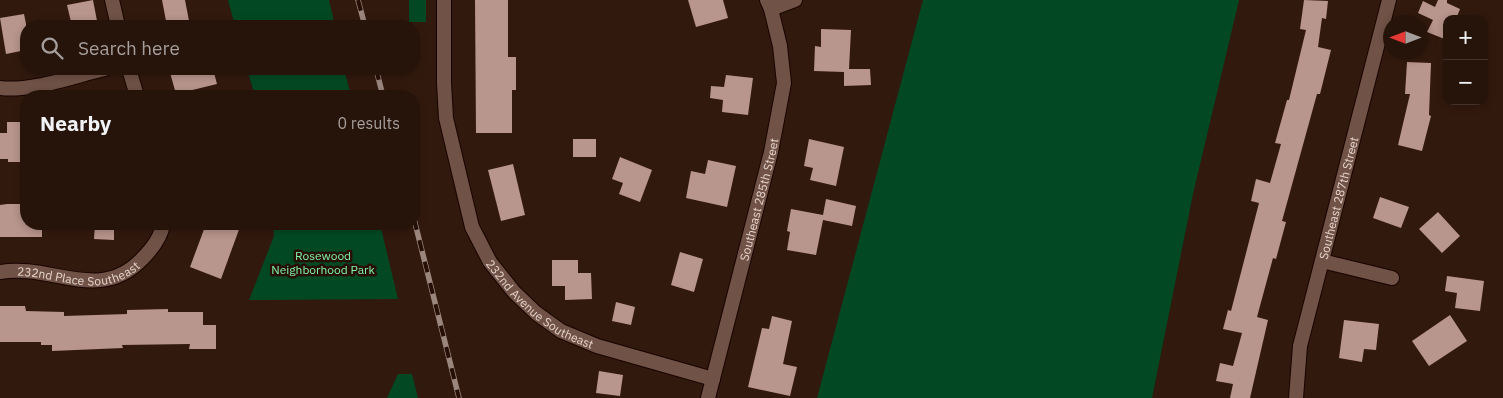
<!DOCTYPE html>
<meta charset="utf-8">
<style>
body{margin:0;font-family:"IBM Plex Sans",sans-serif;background:#322018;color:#f1f3f6}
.controls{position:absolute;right:15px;top:15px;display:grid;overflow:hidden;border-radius:10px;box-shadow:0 2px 8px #0003}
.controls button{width:45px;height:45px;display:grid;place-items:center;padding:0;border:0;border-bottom:1px solid #42322b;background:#26130a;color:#f1f3f6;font:25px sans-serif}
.compass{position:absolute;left:1383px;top:15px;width:45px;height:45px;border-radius:50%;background:#26130a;box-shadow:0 2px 8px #0003;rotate:270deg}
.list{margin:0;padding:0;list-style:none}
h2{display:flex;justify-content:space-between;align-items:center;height:65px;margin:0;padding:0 20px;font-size:21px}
h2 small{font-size:16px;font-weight:400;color:#a49e9c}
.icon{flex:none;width:28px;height:28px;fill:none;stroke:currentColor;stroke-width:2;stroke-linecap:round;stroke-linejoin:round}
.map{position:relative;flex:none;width:1503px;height:398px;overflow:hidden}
.search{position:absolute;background:#26130a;box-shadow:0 2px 8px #0003;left:20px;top:20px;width:400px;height:55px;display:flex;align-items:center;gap:12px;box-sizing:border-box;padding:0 18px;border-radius:20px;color:#a49e9c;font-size:19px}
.panel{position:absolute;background:#26130a;box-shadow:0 2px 8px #0003;left:20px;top:90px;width:400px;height:140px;border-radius:20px}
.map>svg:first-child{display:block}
.green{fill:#024923}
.building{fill:#b8958d}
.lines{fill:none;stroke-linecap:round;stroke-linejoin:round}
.minor-casing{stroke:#180400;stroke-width:16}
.minor{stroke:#705246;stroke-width:14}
.rail-casing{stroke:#9b867e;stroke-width:5.5}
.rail{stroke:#270f06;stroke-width:4;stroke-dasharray:11;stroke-linecap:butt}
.labels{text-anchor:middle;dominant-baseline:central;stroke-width:5;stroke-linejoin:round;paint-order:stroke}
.street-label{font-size:12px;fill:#e5d4cd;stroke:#270f06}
.park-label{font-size:12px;fill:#81f3a6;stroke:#270f06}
</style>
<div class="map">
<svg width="1503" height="398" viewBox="0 0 1503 398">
<rect width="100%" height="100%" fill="#32190e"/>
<!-- green -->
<g class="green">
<polygon points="228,0 329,0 335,26 235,26"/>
<rect x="409" y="0" width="17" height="22"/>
<polygon points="923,0 1239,0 1193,194 1152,398 817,398"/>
<polygon points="247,69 344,69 351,96 255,96"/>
<polygon points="273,224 380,224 398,299 249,300 274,236"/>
<polygon points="398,374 412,374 418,398 387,398"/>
</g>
<!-- building -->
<g class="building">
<polygon points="93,0 98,26 72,26 67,5"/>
<polygon points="162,0 185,0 190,26 167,26"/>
<polygon points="475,0 508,0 508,57 516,57 516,90 512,90 512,133 476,133"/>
<polygon points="688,0 723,0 728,18 696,27"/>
<polygon points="1304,0 1328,1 1326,19 1322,18 1318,47 1331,50 1320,94 1317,94 1282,221 1286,222 1276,259 1273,258 1257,317 1268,320 1250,398 1230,398 1233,384 1216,381 1220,363 1233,366 1242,333 1223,329 1228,310 1231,311 1259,203 1251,201 1256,179 1270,183 1281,144 1275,143 1287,100 1289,100 1306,30 1300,29"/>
<polygon points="1438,0 1447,0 1447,3 1460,9 1456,19 1447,19 1447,40 1427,32 1433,20 1418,13 1423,1 1435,7"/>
<polygon points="24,14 26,24 26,50 6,54 0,18"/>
<polygon points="821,29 851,30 849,69 870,69 871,85 844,86 844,72 814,71 815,46 821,47"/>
<polygon points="1407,62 1431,63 1429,115 1431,116 1422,151 1398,145 1410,94 1405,94"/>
<polygon points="169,69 213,69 217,84 176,94"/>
<polygon points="726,75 753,78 748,115 722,112 723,100 710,98 711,86 724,87"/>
<polygon points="7,122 26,122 26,162 8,162 8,159 0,159 0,133 7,133"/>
<rect x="573" y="139" width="23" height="18"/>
<polygon points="809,139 844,147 836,186 810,180 813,168 804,166"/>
<polygon points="620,157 652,170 640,202 619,194 623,183 612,179"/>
<polygon points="708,160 736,166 727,207 686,198 691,171 705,174"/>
<polygon points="513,164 525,215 501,221 488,170"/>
<polygon points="1380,197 1409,207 1401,228 1373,218"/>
<polygon points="826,199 856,206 852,226 823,220 816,255 787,250 790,232 787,231 791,209 823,215"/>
<polygon points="7,204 26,204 26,224 42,224 42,237 0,237 0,205"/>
<polygon points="1438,212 1460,236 1442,253 1419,229"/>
<polygon points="95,224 114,224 114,240 94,239"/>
<polygon points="206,224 241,224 221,279 190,267"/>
<polygon points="680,252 703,259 694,292 671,285"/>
<polygon points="552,260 578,260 578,273 591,273 592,299 565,300 565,286 552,286"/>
<polygon points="1447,276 1484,281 1480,311 1455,308 1457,293 1445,291"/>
<polygon points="616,302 635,307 631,325 612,321"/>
<polygon points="0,306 25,306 26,311 64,312 64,316 127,314 127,310 168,309 168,312 203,312 203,325 216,325 216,349 189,349 190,344 122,345 123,348 52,351 52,345 41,345 41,342 0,342"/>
<polygon points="1450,315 1467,341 1429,366 1412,341"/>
<polygon points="772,316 792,321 783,364 797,367 790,396 748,387 762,328 769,329"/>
<polygon points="1344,320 1379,324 1376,350 1364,349 1362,362 1339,358"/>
<polygon points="599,371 623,375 620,396 596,393"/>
</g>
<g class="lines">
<defs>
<g id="minor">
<polyline points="112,0 118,26"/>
<path id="s1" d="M444,0V83L446,118L472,227L490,262L514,292L536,313L561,331L597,346L713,379"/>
<polyline points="771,9 795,0"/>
<polyline points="129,69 137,96"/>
<path d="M0,88C31,92 74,76 105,69"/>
<polyline points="1322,261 1392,278"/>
<path id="s2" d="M0,272C51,263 99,304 142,259C152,249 161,238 163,224"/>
<path id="s3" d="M708,398L771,152L784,83L780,46L771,9L767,0"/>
<path id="s4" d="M1296,398L1300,346L1389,0"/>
</g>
</defs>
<!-- minor casing -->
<use href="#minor" class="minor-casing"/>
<!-- minor -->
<use href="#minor" class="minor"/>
<defs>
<g id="rail">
<polyline points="358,0 365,26"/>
<polyline points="376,69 383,96"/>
<polyline points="414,219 459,398"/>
</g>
</defs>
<!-- rail casing -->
<use href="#rail" class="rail-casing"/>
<!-- rail -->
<use href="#rail" class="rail"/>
</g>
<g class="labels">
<!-- street labels -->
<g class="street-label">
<text stroke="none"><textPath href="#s4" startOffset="205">Southeast 287th Street</textPath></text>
<text stroke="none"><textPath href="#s3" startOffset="205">Southeast 285th Street</textPath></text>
<text stroke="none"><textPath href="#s2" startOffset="80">232nd Place Southeast</textPath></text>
<text stroke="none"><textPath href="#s1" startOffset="336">232nd Avenue Southeast</textPath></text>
</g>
<!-- park labels -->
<g class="park-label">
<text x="323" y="255">Rosewood<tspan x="323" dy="14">Neighborhood Park</tspan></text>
</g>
</g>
</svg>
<div class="controls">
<button>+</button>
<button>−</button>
</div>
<svg class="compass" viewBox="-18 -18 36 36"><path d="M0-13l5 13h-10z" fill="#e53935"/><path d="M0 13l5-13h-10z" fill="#a49e9c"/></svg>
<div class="search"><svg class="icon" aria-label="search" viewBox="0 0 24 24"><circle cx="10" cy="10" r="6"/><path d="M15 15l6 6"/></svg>Search here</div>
<section class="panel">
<h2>Nearby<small>0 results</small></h2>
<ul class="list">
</ul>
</section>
</div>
